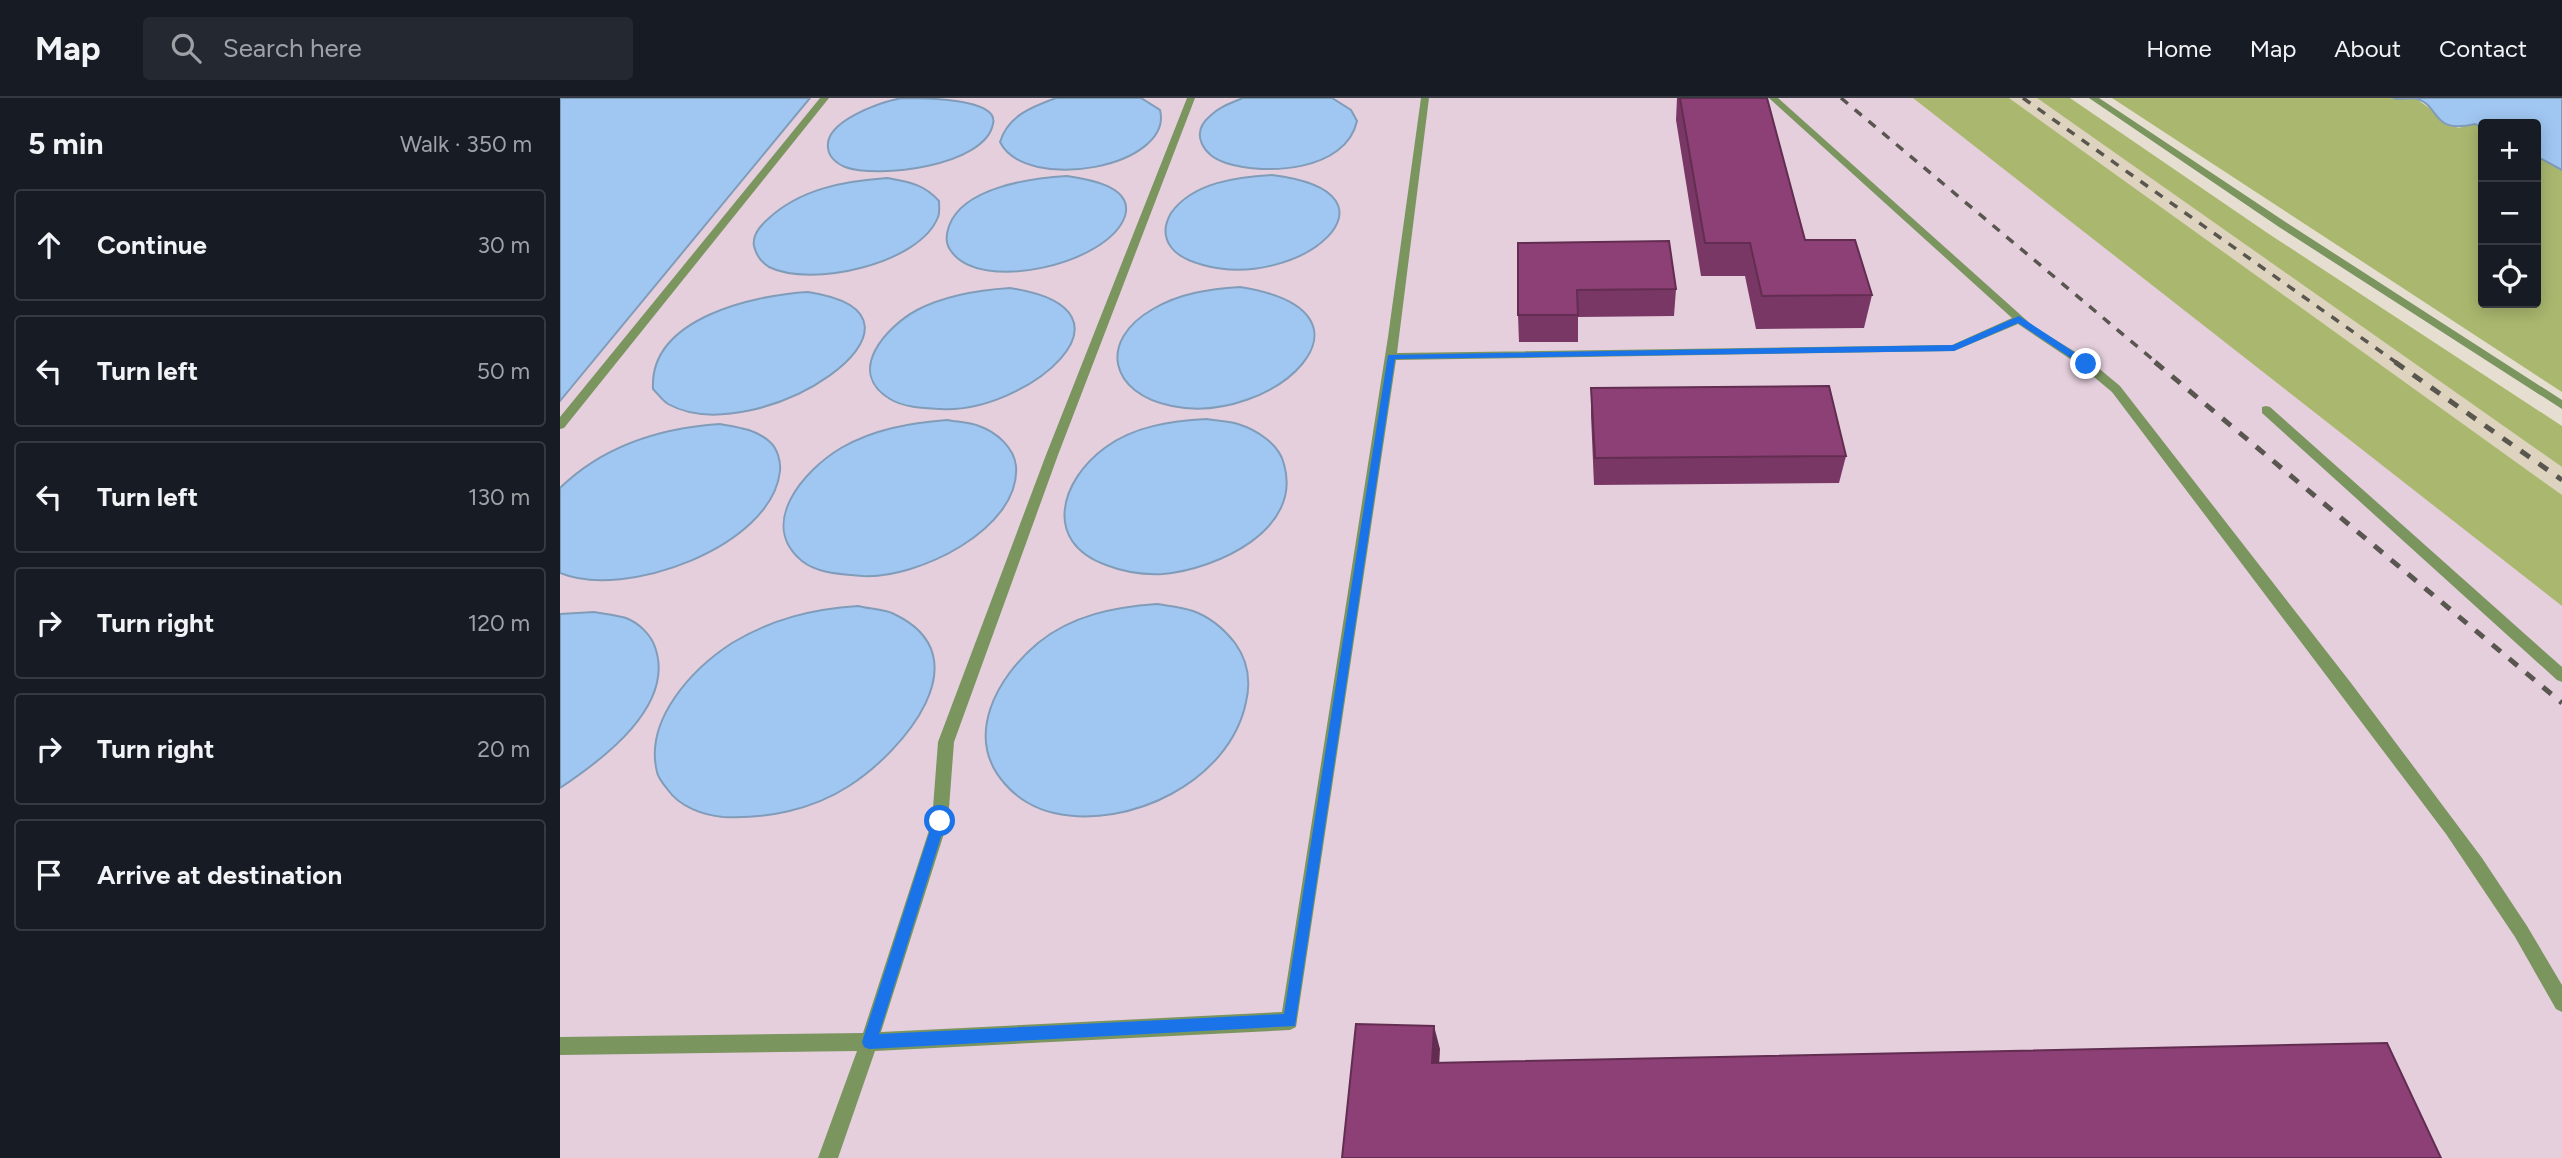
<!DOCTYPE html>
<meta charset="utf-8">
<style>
body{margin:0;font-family:Figtree,sans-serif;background:#242831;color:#f1f3f6}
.controls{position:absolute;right:21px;top:21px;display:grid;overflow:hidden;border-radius:7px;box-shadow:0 4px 18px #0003}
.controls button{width:63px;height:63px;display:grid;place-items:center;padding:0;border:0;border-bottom:2px solid #363941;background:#171b24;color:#f1f3f6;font:35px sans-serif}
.stop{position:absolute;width:21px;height:21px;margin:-16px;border:5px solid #1a73e8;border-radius:50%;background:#fff}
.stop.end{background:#1a73e8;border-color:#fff;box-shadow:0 2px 7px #0008}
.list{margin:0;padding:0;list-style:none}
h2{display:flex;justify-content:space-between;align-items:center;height:91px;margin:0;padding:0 28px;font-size:30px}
h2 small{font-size:23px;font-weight:400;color:#9ea1a6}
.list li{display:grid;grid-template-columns:46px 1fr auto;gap:21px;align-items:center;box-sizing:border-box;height:112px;margin:0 14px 14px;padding:0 14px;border:2px solid #363941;border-radius:7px}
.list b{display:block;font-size:26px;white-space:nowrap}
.list em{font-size:23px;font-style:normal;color:#9ea1a6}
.icon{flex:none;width:38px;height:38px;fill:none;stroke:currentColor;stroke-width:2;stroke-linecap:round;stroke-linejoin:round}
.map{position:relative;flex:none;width:2002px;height:1060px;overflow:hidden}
header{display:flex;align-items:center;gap:42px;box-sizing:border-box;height:98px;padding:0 35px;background:#171b24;border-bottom:2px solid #363941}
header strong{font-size:33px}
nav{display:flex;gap:38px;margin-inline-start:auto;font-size:24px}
.search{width:490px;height:63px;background:#242831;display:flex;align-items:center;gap:18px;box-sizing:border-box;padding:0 24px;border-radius:7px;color:#9ea1a6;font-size:26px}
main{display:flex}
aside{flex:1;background:#171b24}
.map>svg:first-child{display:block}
.built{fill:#ddd3be}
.industrial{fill:#e5cfdd}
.green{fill:#aab86f}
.water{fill:#a0c7f2;stroke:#819cb8;stroke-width:2}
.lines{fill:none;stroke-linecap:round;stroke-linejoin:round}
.lane{fill:#7b955f;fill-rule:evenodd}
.rail-far1{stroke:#59554f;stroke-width:3.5;stroke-dasharray:9 9;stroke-linecap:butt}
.rail{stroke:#59554f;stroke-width:5;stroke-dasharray:11 11;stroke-linecap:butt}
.wall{fill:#793765}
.shaded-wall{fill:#632d52}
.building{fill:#8d4075;stroke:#632d52;stroke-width:2}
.route{fill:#1a73e8}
</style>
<header>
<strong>Map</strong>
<div class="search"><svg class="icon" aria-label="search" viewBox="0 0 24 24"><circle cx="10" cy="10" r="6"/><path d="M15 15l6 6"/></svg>Search here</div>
<nav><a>Home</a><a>Map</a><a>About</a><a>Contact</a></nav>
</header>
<main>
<aside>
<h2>5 min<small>Walk · 350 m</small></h2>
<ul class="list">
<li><svg class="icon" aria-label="ahead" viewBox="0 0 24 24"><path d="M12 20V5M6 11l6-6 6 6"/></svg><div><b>Continue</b></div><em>30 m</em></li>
<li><svg class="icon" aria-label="left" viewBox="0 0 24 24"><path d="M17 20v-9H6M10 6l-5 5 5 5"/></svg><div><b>Turn left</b></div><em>50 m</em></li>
<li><svg class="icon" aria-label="left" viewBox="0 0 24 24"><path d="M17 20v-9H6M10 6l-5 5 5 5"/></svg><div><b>Turn left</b></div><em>130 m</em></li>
<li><svg class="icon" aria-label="right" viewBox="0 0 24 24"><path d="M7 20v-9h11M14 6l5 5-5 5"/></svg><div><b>Turn right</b></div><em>120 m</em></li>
<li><svg class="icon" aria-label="right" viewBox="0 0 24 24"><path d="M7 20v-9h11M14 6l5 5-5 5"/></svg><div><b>Turn right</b></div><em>20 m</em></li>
<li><svg class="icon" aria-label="arrive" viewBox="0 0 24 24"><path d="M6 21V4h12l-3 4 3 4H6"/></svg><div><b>Arrive at destination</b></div></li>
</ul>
</aside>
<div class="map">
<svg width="2002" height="1060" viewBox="0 0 2002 1060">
<rect width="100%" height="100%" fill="#e6dfd1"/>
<!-- built -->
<polygon class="built" points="1449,0 1477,0 2002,369 2002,397"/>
<!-- industrial -->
<polygon class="industrial" points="0,0 1395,0 2002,457 2002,1060 0,1060"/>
<!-- green -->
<g class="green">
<polygon points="1353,0 1449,0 2002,397 2002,508"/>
<polygon points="1477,0 1510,0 1706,134 2002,328 2002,369"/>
<polygon points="1552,0 1855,0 1898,30 1915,26 1923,30 1923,205 1976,205 1976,58 2002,72 2002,294"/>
</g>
<!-- water -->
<g class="water">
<polygon points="0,0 250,0 0,303"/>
<path d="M342,0C362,0 440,0 433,26C425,68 318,81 285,69C276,65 269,59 268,50C264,23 321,4 342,0Z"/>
<path d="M496,0H581L600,12C614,69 466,96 440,44C448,18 471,9 496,0Z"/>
<path d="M683,0H772L791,12L797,23C786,73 706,78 666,65C644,58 629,36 650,18C659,9 671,5 683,0Z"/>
<path d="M1833,0H2002V72L1976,58V26H1923V30L1915,26C1869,37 1882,6 1854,0C1847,0 1840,2 1833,0Z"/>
<path d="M712,77C856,95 739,194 643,167C632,164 618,159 611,149C603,138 604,127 611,115C633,84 678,79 712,77Z"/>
<path d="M507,78C527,81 574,88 565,118C549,166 420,196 391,153C385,145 386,137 389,128C403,89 472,80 507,78Z"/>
<path d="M327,80C349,84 364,86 379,103C379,108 380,115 378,119C360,166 251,190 209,169C201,164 196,157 194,148C192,138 200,128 208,121C240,91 284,83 327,80Z"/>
<path d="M680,189C837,214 712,329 612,308C550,296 537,243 593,211C620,195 650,191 680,189Z"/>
<path d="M450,190C594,212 464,316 381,311C364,310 345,310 330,301C285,274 326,229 357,212C386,197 418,192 450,190Z"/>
<path d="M248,194C405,218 196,355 108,306C102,302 97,295 93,291C89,220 194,197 248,194Z"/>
<path d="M647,321C657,323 668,323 678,326C697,332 719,346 724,366C743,432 657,471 603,476C584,477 564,474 546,467C482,444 500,382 546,349C575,328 611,323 647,321Z"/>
<path d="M387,322C397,324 409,324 419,328C436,334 454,349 456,368C461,431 357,481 303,478C283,476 258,476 242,463C197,426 244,372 281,350C314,331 350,325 387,322Z"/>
<path d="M160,326C177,329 196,331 210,344C217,350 221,363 220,373C212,449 64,502 0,475V390C44,347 100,330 160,326Z"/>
<path d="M597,506C609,508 622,509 633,513C650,519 664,531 675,545C688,563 691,583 686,604C670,683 569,732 494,715C475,711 457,700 445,686C403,639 437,579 478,545C512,517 555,509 597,506Z"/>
<path d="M298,508C309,511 324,511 334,516C425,559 342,654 289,688C252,712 206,721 163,719C143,717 120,709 108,692C104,687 98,680 97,674C84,622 132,571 172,545C212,521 252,511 298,508Z"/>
<path d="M34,514C45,516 56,517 66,520C79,525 91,537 95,549C116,608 42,662 0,690V516Z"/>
</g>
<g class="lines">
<!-- lane -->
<g class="lane">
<polygon points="260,0 269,0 4,330 0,331 0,319"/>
<polygon points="627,0 635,0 498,357 394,644 388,723 321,934 722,914 828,239 861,0 869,0 837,255 1392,247 1452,220 1209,0 1218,0 1473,228 1530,263 1560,288 1791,585 1922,760 1967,828 2002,887 2002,914 1996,911 1955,839 1886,736 1552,294 1522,269 1458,226 1394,253 836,262 736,929 730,932 315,953 278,1060 258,1060 297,953 0,957 0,939 303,935 372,723 378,644 486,357"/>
<polygon points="1529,0 1539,0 1727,125 2002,302 2002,311 1719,129"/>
<polygon points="1706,308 1710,309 2002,569 2002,584 1997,582 1702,315 1702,309"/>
</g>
<!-- rail-far1 -->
<g class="rail-far1">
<polyline points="1281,0 1597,265"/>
<polyline points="1463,0 1837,265"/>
</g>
<!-- rail -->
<g class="rail">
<polyline points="1595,264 2002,605"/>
<polyline points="1835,264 2002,382"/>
</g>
</g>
<!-- wall -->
<g class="wall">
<polygon points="1117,0 1207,0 1245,142 1312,197 1304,230 1196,231 1185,178 1141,178 1116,22"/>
<polygon points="958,145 1116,191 1114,218 1018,219 1018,244 959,244 958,217"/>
<polygon points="1031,290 1286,358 1279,385 1034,387 1031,317"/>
</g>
<!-- shaded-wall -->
<polygon class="shaded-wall" points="874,928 880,951 878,987 872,965"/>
<!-- building -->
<g class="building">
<polygon points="1120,0 1207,0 1245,142 1295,142 1312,197 1202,198 1190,145 1145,145"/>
<polygon points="1109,143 1116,191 1017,192 1018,217 958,217 958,145"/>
<polygon points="1269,288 1286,358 1035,360 1031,290"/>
<polygon points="796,926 874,928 872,965 1827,945 1881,1060 782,1060"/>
</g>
<!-- route -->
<polygon class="route" points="1459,218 1529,264 1529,268 1523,268 1458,225 1394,253 835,261 735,928 309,951 304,949 302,944 373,723 380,717 386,723 319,936 724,916 828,257 1393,247"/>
</svg>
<div class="controls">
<button>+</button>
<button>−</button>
<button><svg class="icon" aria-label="locate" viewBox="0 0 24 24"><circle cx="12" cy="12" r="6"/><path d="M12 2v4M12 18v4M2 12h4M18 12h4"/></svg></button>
</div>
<div class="stop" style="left:380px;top:723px"></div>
<div class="stop end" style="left:1526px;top:266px"></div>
</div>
</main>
